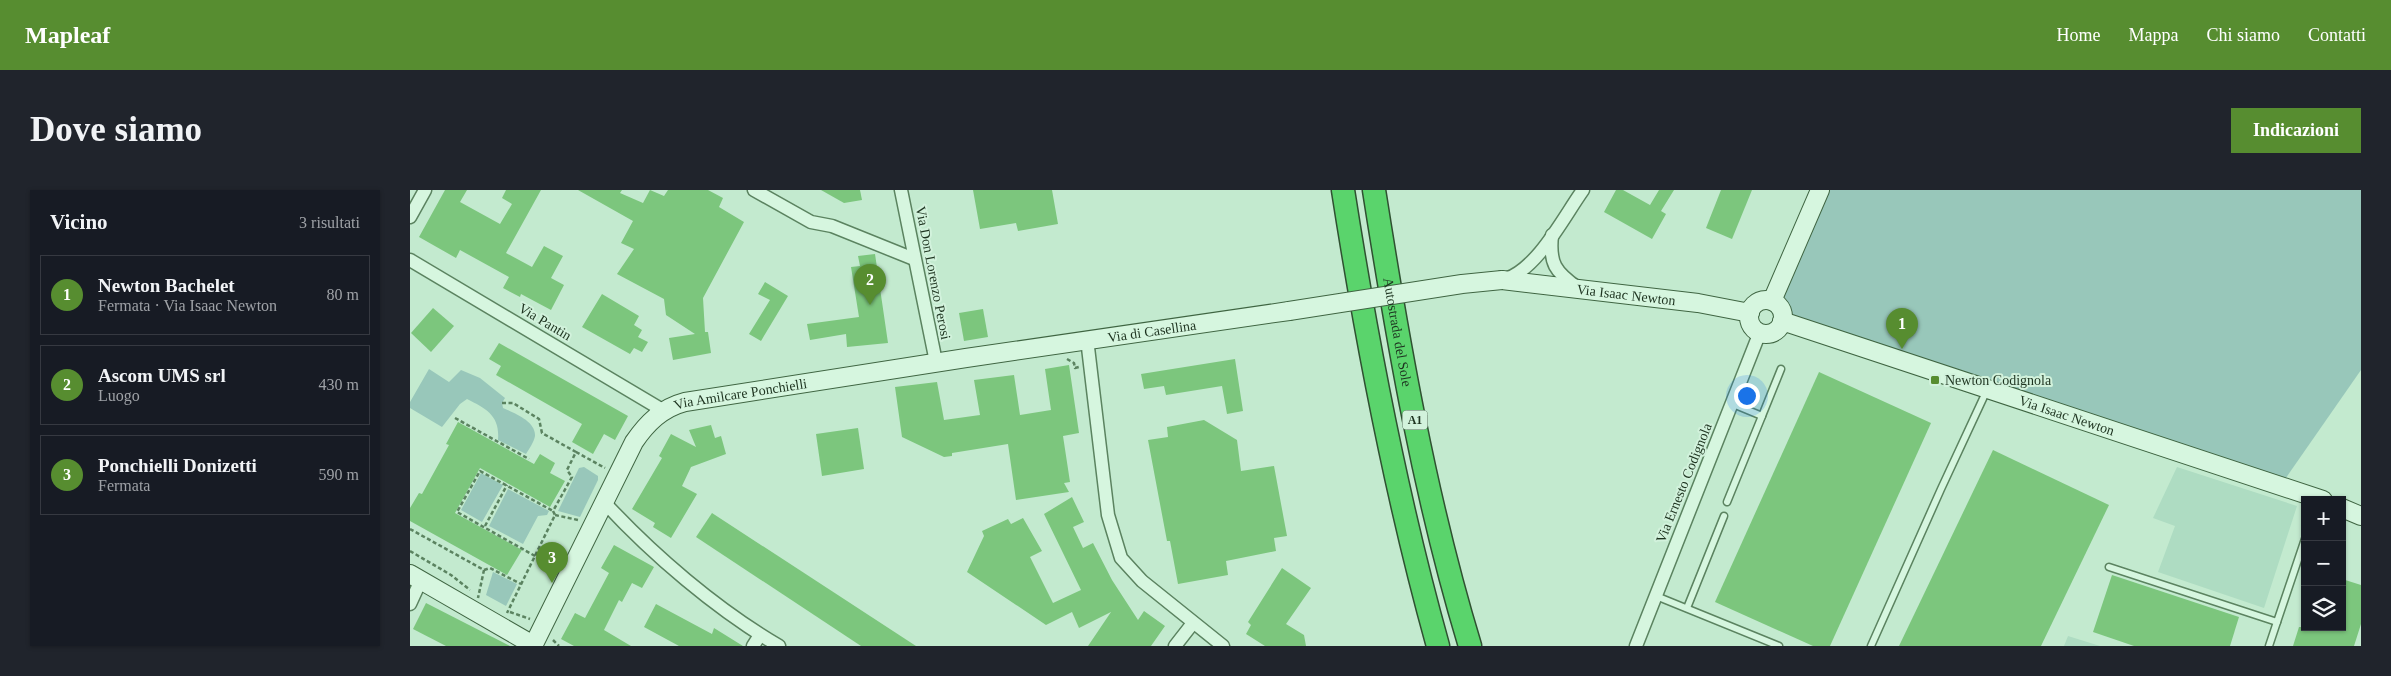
<!DOCTYPE html>
<html lang="it">
<meta charset="utf-8">
<style>
body{margin:0;font-family:"Times New Roman",serif;background:#20242c;color:#f1f3f6}
.controls{position:absolute;right:15px;bottom:15px;display:grid;overflow:hidden;border-radius:0px;box-shadow:0 1px 4px #0004}
.controls button{width:45px;height:45px;display:grid;place-items:center;padding:0;border:0;border-bottom:1px solid #363941;background:#171b24;color:#f1f3f6;font:25px sans-serif}
.you{position:absolute;left:1336px;top:205px;width:18px;height:18px;margin:-12px;border:4px solid #fff;border-radius:50%;background:#1a73e8;box-shadow:0 0 0 8px #1a73e833}
.badge{display:grid;place-items:center;width:32px;height:32px;border-radius:50%;background:#578d30;color:#fff;font-size:16px;font-weight:700}
.pin{position:absolute;translate:-50% -41px;filter:drop-shadow(0 1px 2px #0008)}
.pin::after{content:'';position:absolute;top:26px;width:18px;height:15px;background:inherit;clip-path:polygon(0 0,100% 0,50% 100%)}
.list{margin:0;padding:0;list-style:none}
h2{display:flex;justify-content:space-between;align-items:center;height:65px;margin:0;padding:0 20px;font-size:21px}
h2 small{font-size:16px;font-weight:400;color:#9ea1a6}
.list li{display:grid;grid-template-columns:32px 1fr auto;gap:15px;align-items:center;box-sizing:border-box;height:80px;margin:0 10px 10px;padding:0 10px;border:1px solid #363941;border-radius:0px}
.list b{display:block;font-size:19px;white-space:nowrap}
.list p{margin:0;font-size:16px;white-space:nowrap;color:#9ea1a6}
.list em{font-size:16px;font-style:normal;color:#9ea1a6}
.icon{flex:none;width:28px;height:28px;fill:none;stroke:currentColor;stroke-width:2;stroke-linecap:round;stroke-linejoin:round}
.map{position:relative;flex:none;width:1951px;height:456px;overflow:hidden;border-radius:0px}
header{display:flex;align-items:center;gap:30px;box-sizing:border-box;height:70px;padding:0 25px;background:#578d30;color:#fff}
header strong{font-size:24px}
nav{display:flex;gap:28px;margin-inline-start:auto;font-size:18px}
.intro{display:flex;align-items:center;justify-content:space-between;box-sizing:border-box;height:120px;padding:0 30px}
h1{margin:0;font-size:35px}
.button{padding:12px 22px;border-radius:0px;background:#578d30;color:#fff;font-size:18px;font-weight:700}
main{display:flex;gap:30px;padding:0 30px}
aside{flex:1;background:#171b24;border-radius:0px;box-shadow:0 1px 4px #0004}
.map>svg:first-child{display:block}
.farmland{fill:#aedcc2}
.green{fill:#98c7ba}
.building{fill:#7cc67d}
.lines{fill:none;stroke-linecap:round;stroke-linejoin:round}
.lane-casing{stroke:#5b8360;stroke-width:9}
.street-casing{stroke:#5b8360;stroke-width:15}
.secondary-casing{stroke:#3f6542;stroke-width:20}
.highway-casing{stroke:#2f5131;stroke-width:25}
.path{stroke:#5b8360;stroke-width:2.5;stroke-dasharray:4 2.5;stroke-linecap:butt}
.lane{stroke:#d6f6df;stroke-width:6}
.street{stroke:#d6f6df;stroke-width:12}
.secondary{stroke:#d6f6df;stroke-width:18}
.highway{stroke:#5ad46c;stroke-width:22}
.secondary-bridge-casing{stroke:#3f6542;stroke-width:20;stroke-linecap:butt}
.secondary-bridge{stroke:#d6f6df;stroke-width:18}
.poi-dot{fill:#578d30;stroke:#d2f2dc;stroke-width:2}
.labels{text-anchor:middle;dominant-baseline:central;stroke-width:4;stroke-linejoin:round;paint-order:stroke}
.shield{fill:#d2f2dc;stroke:#546d58;stroke-width:1}
.shield-label{font-size:12px;font-weight:bold;fill:#1e3420}
.street-label{font-size:14px;fill:#1e3420;stroke:#d2f2dc}
.poi-label{font-size:14px;fill:#1e3420;stroke:#d2f2dc;text-anchor:start}
</style>
<header>
<strong>Mapleaf</strong>
<nav><a>Home</a><a>Mappa</a><a>Chi siamo</a><a>Contatti</a></nav>
</header>
<div class="intro"><h1>Dove siamo</h1><a class="button">Indicazioni</a></div>
<main>
<aside>
<h2>Vicino<small>3 risultati</small></h2>
<ul class="list">
<li><span class="badge">1</span><div><b>Newton Bachelet</b><p>Fermata · Via Isaac Newton</p></div><em>80 m</em></li>
<li><span class="badge">2</span><div><b>Ascom UMS srl</b><p>Luogo</p></div><em>430 m</em></li>
<li><span class="badge">3</span><div><b>Ponchielli Donizetti</b><p>Fermata</p></div><em>590 m</em></li>
</ul>
</aside>
<div class="map">
<svg width="1951" height="456" viewBox="0 0 1951 456">
<rect width="100%" height="100%" fill="#c3eacf"/>
<!-- farmland -->
<g class="farmland">
<polygon points="1767,277 1887,316 1854,418 1748,382 1765,336 1743,328"/>
<polygon points="1658,446 1690,456 1654,456"/>
</g>
<!-- green -->
<g class="green">
<polygon points="1410,0 1951,0 1951,180 1871,295 1372,125 1367,114"/>
<path d="M19,179L39,192L51,180L70,188L95,208L92,213L93,218C104,223 126,231 125,246C124,252 119,259 116,264L88,250C90,226 77,219 57,209L50,214L32,237L0,218V212Z"/>
<polygon points="174,277 188,286 188,290 170,327 148,321 169,278"/>
<polygon points="71,283 93,295 72,332 51,320"/>
<polygon points="98,299 139,321 137,325 128,326 113,354 79,336"/>
<polygon points="83,382 107,394 96,416 76,405"/>
</g>
<!-- building -->
<g class="building">
<polygon points="35,0 57,0 50,12 90,34 102,14 92,8 96,0 131,0 96,63 122,77 134,56 153,66 141,88 154,95 141,120 111,104 110,107 93,98 99,87 50,60 46,68 9,47"/>
<polygon points="168,0 212,0 210,3 233,13 240,0 254,6 258,0 298,0 313,8 309,17 334,32 293,108 295,142 298,142 301,163 263,170 259,148 285,144 256,125 254,109 207,84 224,59 211,53 223,31"/>
<polygon points="411,0 450,0 452,10 434,13"/>
<polygon points="563,0 642,0 648,34 608,41 606,33 570,39"/>
<polygon points="1206,0 1213,0 1240,15 1249,0 1264,0 1251,21 1256,24 1242,49 1194,22"/>
<polygon points="1311,0 1342,0 1322,49 1296,38"/>
<polygon points="465,64 478,153 437,157 436,144 400,150 397,134 449,127 441,77 450,76 448,66"/>
<polygon points="355,92 378,106 351,151 339,144 360,110 348,104"/>
<polygon points="192,104 229,126 224,135 232,140 228,147 238,152 232,162 224,158 220,164 172,137"/>
<polygon points="23,118 44,136 21,162 1,143"/>
<polygon points="573,119 578,147 554,151 549,123"/>
<polygon points="89,153 218,226 205,250 194,244 183,264 162,252 172,234 86,185 91,176 79,169"/>
<polygon points="825,169 833,221 817,224 812,196 756,205 754,196 734,199 731,184"/>
<polygon points="659,175 669,243 653,246 660,292 654,293 659,302 606,310 598,254 542,263 542,266 534,267 492,247 485,197 527,192 534,230 570,225 564,190 604,185 610,225 641,220 635,179"/>
<polygon points="1409,182 1521,233 1420,456 1403,456 1305,412"/>
<polygon points="794,230 827,250 831,281 864,276 877,346 864,348 866,361 816,371 818,385 768,394 760,351 757,351 738,250 758,247 757,237"/>
<polygon points="48,232 124,274 130,264 145,273 140,283 155,291 140,317 70,278 45,323 112,360 97,385 0,331 0,318 9,303 12,304 39,255 36,254"/>
<polygon points="301,235 305,248 311,246 316,264 281,277 272,296 287,304 261,348 243,337 245,333 222,319 252,268 249,266 261,244 286,257 279,240"/>
<polygon points="448,238 454,279 412,286 406,244"/>
<polygon points="1583,260 1699,315 1631,456 1489,456"/>
<polygon points="662,307 674,332 663,337 673,358 683,353 702,390 728,430 734,421 755,436 741,456 678,456 701,422 669,438 662,422 636,435 557,382 574,346 572,341 598,329 601,334 613,328 632,361 620,367 643,413 671,400 634,324"/>
<polygon points="302,323 506,456 451,456 286,347"/>
<polygon points="204,355 244,377 232,398 222,393 212,412 209,410 194,440 221,456 164,456 151,449 165,423 175,428 199,383 191,378"/>
<polygon points="872,378 901,398 876,434 894,445 896,456 855,456 836,444 841,435 838,432"/>
<polygon points="1702,385 1829,427 1820,456 1724,456 1683,442"/>
<polygon points="1932,389 1951,395 1951,434 1944,456 1883,456 1889,437 1932,437"/>
<polygon points="16,413 100,456 36,456 3,439"/>
<polygon points="246,414 302,444 304,438 333,456 269,456 234,437"/>
</g>
<g class="lines">
<defs>
<g id="lane">
<polyline points="1352,226 1371,179"/>
<polyline points="1317,312 1352,226 1323,214"/>
<polyline points="1699,377 1867,432 1895,349"/>
<polyline points="1246,406 1369,456"/>
<polyline points="1277,418 1314,326"/>
<polyline points="1461,456 1531,299 1577,200"/>
<polyline points="1859,456 1867,432"/>
</g>
<g id="street">
<polyline points="344,0 401,32 422,36 504,69"/>
<polyline points="491,0 526,172"/>
<polyline points="0,27 15,0"/>
<path d="M1142,45C1139,73 1145,82 1168,98"/>
<polyline points="0,70 254,221"/>
<path d="M1096,89C1128,78 1153,28 1173,0"/>
<polyline points="677,149 698,325 711,368 732,391 813,456"/>
<path d="M194,312C243,365 306,419 369,456"/>
<polyline points="0,414 11,390"/>
<polyline points="343,456 350,445"/>
<polyline points="765,456 783,433"/>
<polyline points="1226,456 1350,142"/>
</g>
<g id="secondary">
<path id="s1" d="M1092,90L1288,113L1340,123"/>
<circle cx="1356" cy="127" r="17"/>
<polyline points="1362,111 1410,0"/>
<path id="s2" d="M1372,131L1913,310"/>
<polyline points="1932,318 1951,326"/>
<polyline points="0,384 123,455"/>
<path id="s3" d="M123,456L224,252C237,233 252,218 275,212L556,168L879,121"/>
</g>
<g id="highway">
<path d="M933,0C957,154 986,306 1028,456"/>
<path id="s4" d="M964,0C988,153 1015,308 1060,456"/>
</g>
</defs>
<!-- lane casing -->
<use href="#lane" class="lane-casing"/>
<!-- street casing -->
<use href="#street" class="street-casing"/>
<!-- secondary casing -->
<use href="#secondary" class="secondary-casing"/>
<!-- highway casing -->
<use href="#highway" class="highway-casing"/>
<!-- path -->
<g class="path">
<polyline points="657,169 664,173 665,178 669,177"/>
<polyline points="92,213 103,213 129,229 132,243 166,262 157,280 162,287 143,321 145,325 97,423"/>
<polyline points="45,228 119,269"/>
<polyline points="166,262 195,278"/>
<polyline points="145,325 168,330"/>
<polyline points="75,336 97,295"/>
<polyline points="0,339 74,380 68,408"/>
<polyline points="0,361 41,385 60,400"/>
<polyline points="125,366 47,322 70,281 143,321"/>
<polyline points="74,380 80,378 111,394"/>
<polyline points="100,422 120,429"/>
<polyline points="143,450 149,456"/>
</g>
<!-- lane -->
<use href="#lane" class="lane"/>
<!-- street -->
<use href="#street" class="street"/>
<!-- secondary -->
<use href="#secondary" class="secondary"/>
<!-- highway -->
<use href="#highway" class="highway"/>
<defs>
<polyline id="secondary-bridge" points="879,121 1052,94 1092,90"/>
</defs>
<!-- secondary-bridge casing -->
<use href="#secondary-bridge" class="secondary-bridge-casing"/>
<!-- secondary-bridge -->
<use href="#secondary-bridge" class="secondary-bridge"/>
</g>
<!-- markers -->
<rect class="poi-dot" x="1520" y="185" width="10" height="10" rx="2.5"/>
<g class="labels">
<!-- shield labels -->
<rect class="shield" x="992.5" y="220.5" width="25" height="19" rx="4"/>
<g class="shield-label">
<text x="1005" y="230">A1</text>
</g>
<!-- street labels -->
<g class="street-label">
<text transform="translate(523 83) rotate(79)">Via Don Lorenzo Perosi</text>
<text stroke="none"><textPath href="#s1" startOffset="125">Via Isaac Newton</textPath></text>
<text transform="translate(135 132) rotate(31)">Via Pantin</text>
<text stroke="none"><textPath href="#s3" startOffset="766">Via di Casellina</textPath></text>
<text stroke="none"><textPath href="#s4" startOffset="144">Autostrada del Sole</textPath></text>
<text stroke="none"><textPath href="#s3" startOffset="350">Via Amilcare Ponchielli</textPath></text>
<text stroke="none"><textPath href="#s2" startOffset="300">Via Isaac Newton</textPath></text>
<text transform="translate(1274 293) rotate(-68)">Via Ernesto Codignola</text>
</g>
<!-- poi labels -->
<g class="poi-label">
<text x="1535" y="190">Newton Codignola</text>
</g>
</g>
</svg>
<div class="controls">
<button>+</button>
<button>−</button>
<button><svg class="icon" aria-label="layers" viewBox="0 0 24 24"><path d="M12 4l9 5-9 5-9-5zM3 14l9 5 9-5"/></svg></button>
</div>
<div class="you"></div>
<div class="pin badge" style="left:1492px;top:159px">1</div>
<div class="pin badge" style="left:460px;top:115px">2</div>
<div class="pin badge" style="left:142px;top:393px">3</div>
</div>
</main>
